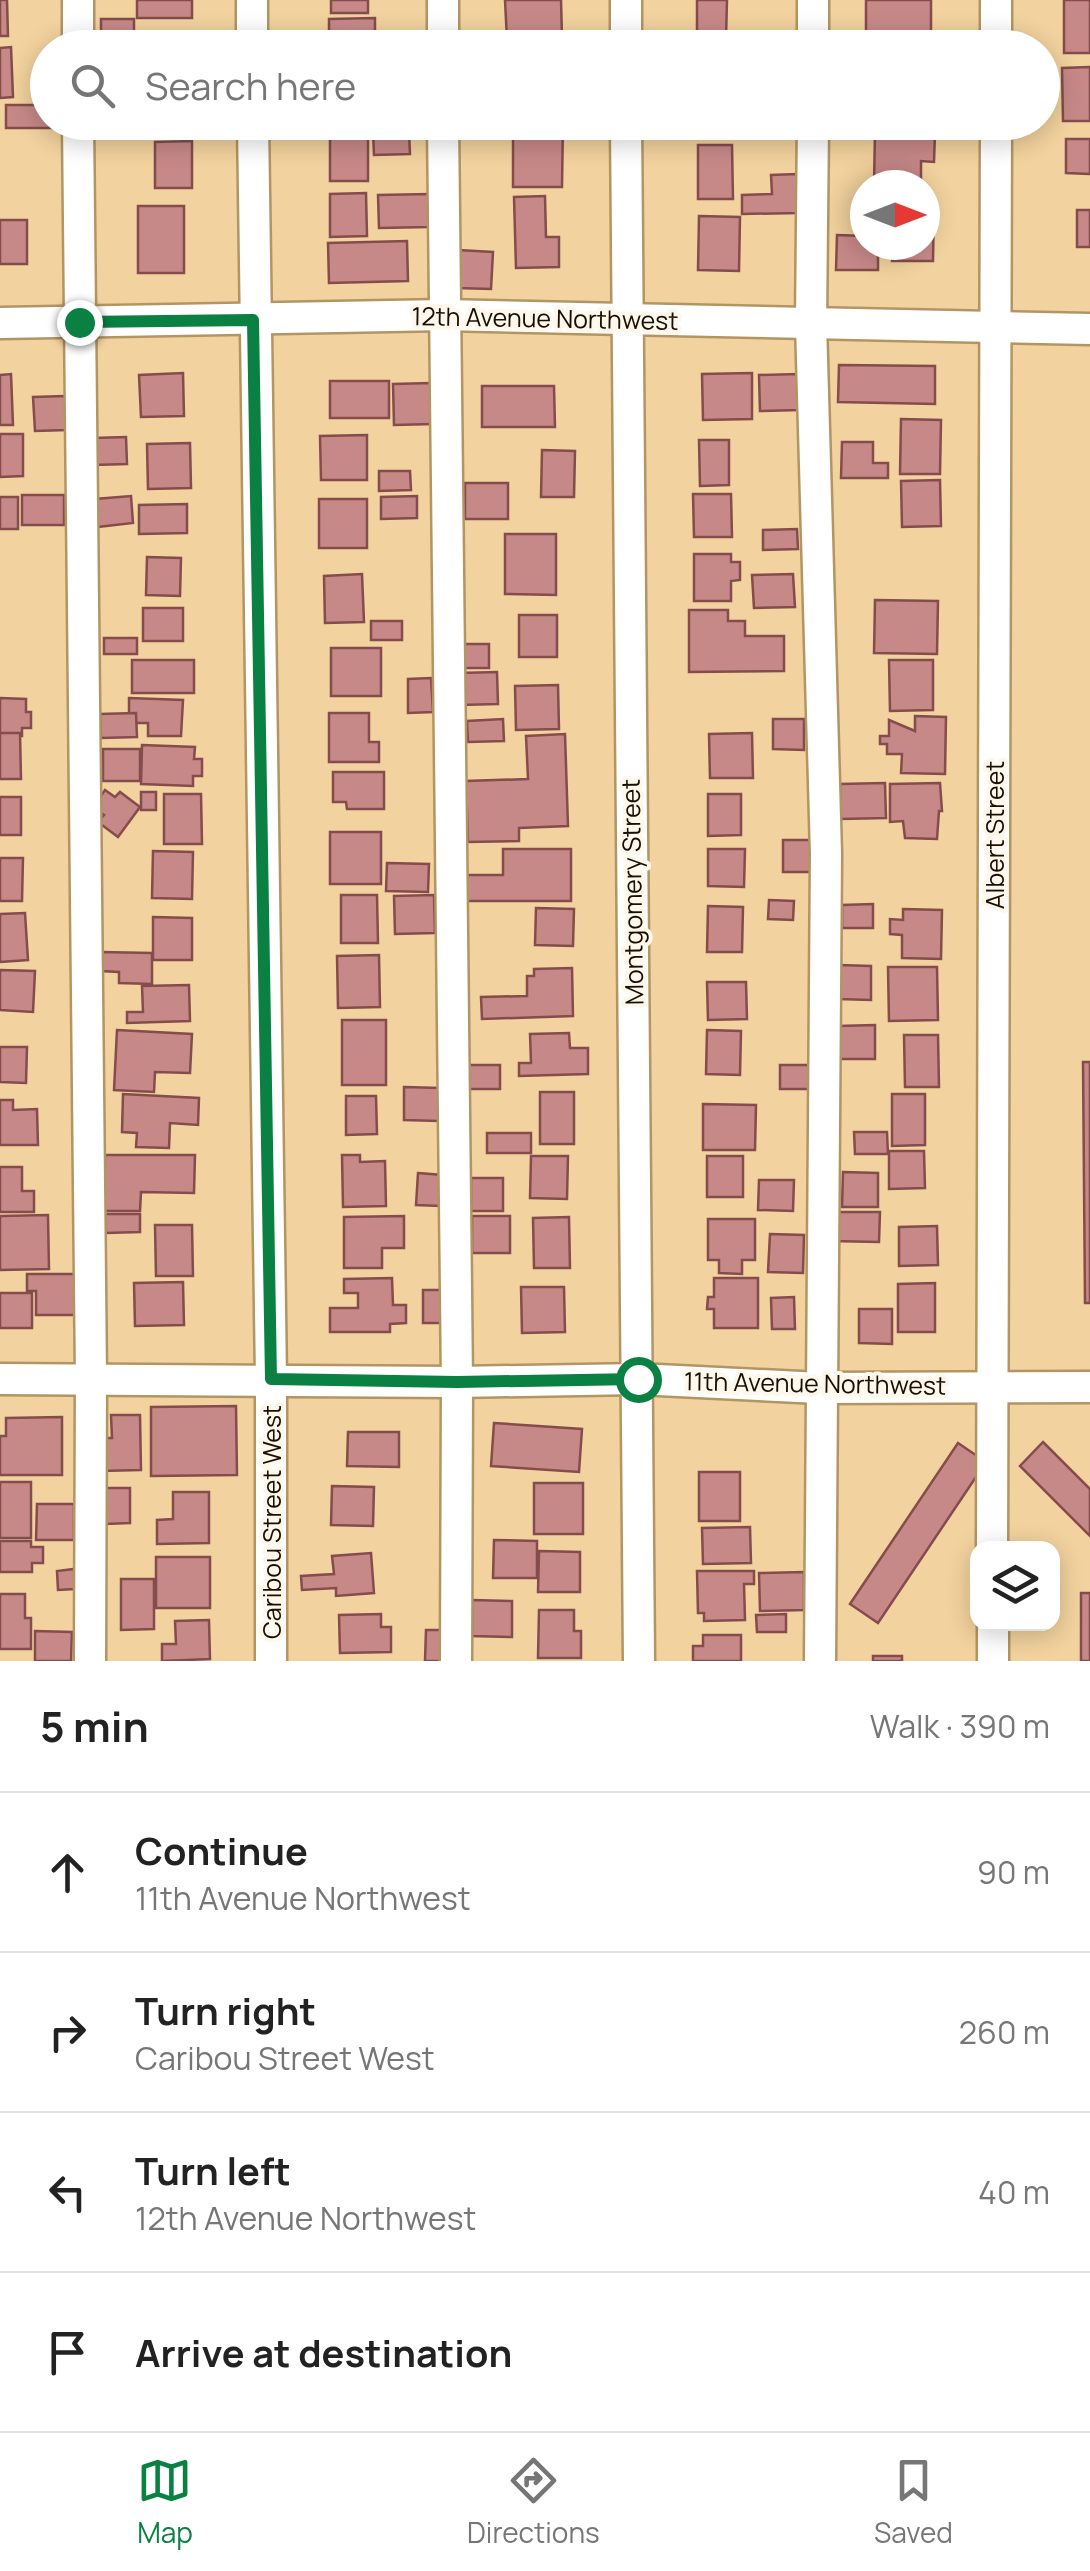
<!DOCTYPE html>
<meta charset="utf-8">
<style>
body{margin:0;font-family:Manrope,sans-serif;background:#f6f6f6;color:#222}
.controls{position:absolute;right:30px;bottom:30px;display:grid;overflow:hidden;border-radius:20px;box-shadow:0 5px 25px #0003}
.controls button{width:90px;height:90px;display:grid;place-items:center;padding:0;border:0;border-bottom:2px solid #e0e0e0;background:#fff;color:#222;font:50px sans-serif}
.compass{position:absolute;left:850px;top:170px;width:90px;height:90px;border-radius:50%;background:#fff;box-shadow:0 5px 25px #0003;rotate:90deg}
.stop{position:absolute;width:30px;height:30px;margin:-22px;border:8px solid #0b8043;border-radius:50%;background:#fff}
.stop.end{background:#0b8043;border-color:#fff;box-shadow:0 2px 10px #0008}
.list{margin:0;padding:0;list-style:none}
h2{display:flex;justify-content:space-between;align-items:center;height:130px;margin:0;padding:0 40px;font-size:42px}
h2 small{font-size:32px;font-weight:400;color:#767676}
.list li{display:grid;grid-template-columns:65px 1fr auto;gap:30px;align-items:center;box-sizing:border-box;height:160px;padding:0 40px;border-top:2px solid #e0e0e0}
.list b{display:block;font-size:38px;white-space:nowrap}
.list p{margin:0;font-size:32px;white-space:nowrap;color:#767676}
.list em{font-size:32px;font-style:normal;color:#767676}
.icon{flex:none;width:55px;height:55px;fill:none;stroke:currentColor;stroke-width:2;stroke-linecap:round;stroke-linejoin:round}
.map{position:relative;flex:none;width:1090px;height:1661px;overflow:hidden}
.search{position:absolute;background:#fff;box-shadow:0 5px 25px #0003;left:30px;right:30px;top:30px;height:110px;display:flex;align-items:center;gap:25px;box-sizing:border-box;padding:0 35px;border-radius:55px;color:#767676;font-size:38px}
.sheet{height:770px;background:#fff}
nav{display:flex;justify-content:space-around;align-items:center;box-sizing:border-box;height:140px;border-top:2px solid #e0e0e0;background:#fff;font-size:28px;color:#767676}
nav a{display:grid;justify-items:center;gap:5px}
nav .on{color:#0b8043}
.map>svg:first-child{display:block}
.building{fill:#c68988;stroke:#844c4c;stroke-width:2.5}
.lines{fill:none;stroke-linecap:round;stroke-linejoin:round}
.minor-casing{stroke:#b39563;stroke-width:35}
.minor{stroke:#fff;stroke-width:30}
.route{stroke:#0b8043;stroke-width:12}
.labels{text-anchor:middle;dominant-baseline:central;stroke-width:8;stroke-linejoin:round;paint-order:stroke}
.street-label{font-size:25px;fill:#190e00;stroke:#fdf7ec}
</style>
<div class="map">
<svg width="1090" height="1661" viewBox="0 0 1090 1661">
<rect width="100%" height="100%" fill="#f2d29e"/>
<!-- building -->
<g class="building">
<polygon points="0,0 7,0 8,36 0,36"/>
<rect x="137" y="0" width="55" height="18"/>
<rect x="331" y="0" width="37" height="13"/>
<polygon points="505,0 561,0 562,37 507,40"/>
<polygon points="697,0 727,0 726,39 697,39"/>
<polygon points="866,0 931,0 931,34 901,34 901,48 866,48"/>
<rect x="1064" y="0" width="26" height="53"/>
<polygon points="375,18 375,48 329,48 329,19"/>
<rect x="101" y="19" width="33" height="20"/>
<polygon points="454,41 494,43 493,48 454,48"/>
<polygon points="553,44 553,48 517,48 517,45"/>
<polygon points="11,47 13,97 0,98 0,48"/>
<polygon points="1090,67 1090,121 1063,121 1062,68"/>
<polygon points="6,105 48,105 48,122 53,122 53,128 6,128"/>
<polygon points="145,122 194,122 194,126 145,127"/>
<polygon points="513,122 563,122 562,187 513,187"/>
<polygon points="873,122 936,122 936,126 873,125"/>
<rect x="330" y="131" width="38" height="50"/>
<polygon points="875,131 935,133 934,162 921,161 921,185 874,185"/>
<polygon points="373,132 409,132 410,154 374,155"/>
<polygon points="1066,139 1090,139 1090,174 1066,173"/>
<polygon points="192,141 192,188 155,188 155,142"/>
<polygon points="698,145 732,145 733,199 698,199"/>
<polygon points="797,174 798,213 742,214 742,195 772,194 771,175"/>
<polygon points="366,193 367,236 330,237 330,194"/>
<polygon points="429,194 429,227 379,228 378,195"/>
<polygon points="545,196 546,237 559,237 559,267 516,268 514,197"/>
<polygon points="925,203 934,203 933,261 892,261 893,245 925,245"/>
<rect x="138" y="206" width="46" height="67"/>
<rect x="1077" y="210" width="13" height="37"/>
<polygon points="699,216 740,217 739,271 698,270"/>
<rect x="0" y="220" width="27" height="44"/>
<polygon points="837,235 865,236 865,245 878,245 878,270 836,270"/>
<polygon points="407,241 408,281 329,283 328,243"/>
<polygon points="458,250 493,252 491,289 457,288"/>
<polygon points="839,365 935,366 935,404 838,402"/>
<polygon points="183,373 184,416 141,417 139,375"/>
<polygon points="752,373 752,419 703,420 702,374"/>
<polygon points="11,374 13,425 0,425 0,375"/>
<polygon points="798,374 799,410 760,411 759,375"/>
<rect x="330" y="381" width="59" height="37"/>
<polygon points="431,383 433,424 394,425 393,384"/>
<polygon points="482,386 554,386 555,427 482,427"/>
<polygon points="65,396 67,430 35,431 33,397"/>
<polygon points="901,419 941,420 940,474 900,474"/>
<polygon points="0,434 23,434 23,476 0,477"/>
<polygon points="367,435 367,480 321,480 320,436"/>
<polygon points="126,437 127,464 93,465 93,438"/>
<polygon points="699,440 729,440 729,485 700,486"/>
<polygon points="842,442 873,442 873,463 888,463 888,478 841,478"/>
<polygon points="190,443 191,488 148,489 147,444"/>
<polygon points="542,450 575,451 574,497 541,497"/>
<polygon points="379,471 410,471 411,490 379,491"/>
<polygon points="940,480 941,526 902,527 901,481"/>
<rect x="465" y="483" width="43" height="36"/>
<polygon points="693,494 731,494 732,537 694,537"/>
<rect x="22" y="495" width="42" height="30"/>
<polygon points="131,496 133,523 97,527 95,499"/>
<polygon points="417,496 417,518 381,519 381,497"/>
<rect x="0" y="497" width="18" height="32"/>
<rect x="319" y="499" width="48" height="49"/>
<polygon points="187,504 187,533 139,534 139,505"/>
<polygon points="797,529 798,549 763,550 763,530"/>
<polygon points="505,534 556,534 556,595 505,594"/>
<polygon points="694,554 731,554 731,562 740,562 740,580 731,581 731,601 694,601"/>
<polygon points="147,557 181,558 180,596 146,595"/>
<polygon points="362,574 364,622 325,623 324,576"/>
<polygon points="793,574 795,607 754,608 752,575"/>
<polygon points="875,600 938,601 937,654 874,653"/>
<rect x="143" y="608" width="40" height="33"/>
<polygon points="689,610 728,610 728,621 745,621 745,636 784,636 784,671 689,672"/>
<rect x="519" y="615" width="38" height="42"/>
<rect x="371" y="621" width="31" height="19"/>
<rect x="104" y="638" width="33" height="16"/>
<rect x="459" y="644" width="30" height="24"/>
<rect x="331" y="648" width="50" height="48"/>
<rect x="132" y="660" width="62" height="33"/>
<polygon points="889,660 933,660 933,710 890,711"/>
<polygon points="497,672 498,704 459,705 459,673"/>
<polygon points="431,678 433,712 408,713 408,679"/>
<polygon points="558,685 559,729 516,730 515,686"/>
<polygon points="0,698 26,699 26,712 31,712 31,728 22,728 22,736 0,735"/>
<polygon points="129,698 183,700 181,736 148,736 148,723 129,723"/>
<polygon points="136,713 137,737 101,738 100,714"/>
<polygon points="329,713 369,713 369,742 379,742 379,762 329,762"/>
<polygon points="915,716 946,717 945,774 901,773 902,754 887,754 887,744 880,744 880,736 889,736 889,720 915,731"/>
<polygon points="503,719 504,741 468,742 467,721"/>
<polygon points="773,719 804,719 804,750 773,749"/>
<polygon points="0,733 20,733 21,779 0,779"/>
<polygon points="752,733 753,778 710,778 709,734"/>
<polygon points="565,734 568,826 519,828 519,841 468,842 466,781 528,779 526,736"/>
<polygon points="142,745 195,747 194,759 202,759 202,776 193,776 193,786 141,784"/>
<rect x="103" y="749" width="37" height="32"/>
<polygon points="333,772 384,772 384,809 347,809 346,802 333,802"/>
<polygon points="885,783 886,818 841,819 840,784"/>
<polygon points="940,783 942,811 939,811 937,839 905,838 903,821 890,822 890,784"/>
<polygon points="105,790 115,797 120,792 140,807 118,837 98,822 104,815 93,807"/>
<rect x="141" y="792" width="15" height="18"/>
<polygon points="164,794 201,794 202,844 164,844"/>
<polygon points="708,794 741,794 741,835 708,836"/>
<rect x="0" y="797" width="21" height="38"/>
<rect x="330" y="832" width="51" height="52"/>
<rect x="783" y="840" width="28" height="32"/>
<polygon points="503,849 571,849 571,901 464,901 464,875 503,875"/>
<polygon points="708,849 745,849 744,887 708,886"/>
<polygon points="153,851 193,852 192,899 152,898"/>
<polygon points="0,858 23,858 22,901 0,901"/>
<polygon points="387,863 429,864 428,892 386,891"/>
<polygon points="341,895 377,895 378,943 341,943"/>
<polygon points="434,895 435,933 395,934 394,896"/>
<polygon points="769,900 794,901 793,920 768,919"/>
<polygon points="873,904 873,928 842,928 842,905"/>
<polygon points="708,906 743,907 742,952 707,952"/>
<polygon points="536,908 574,909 573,946 535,945"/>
<polygon points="903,909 942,910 941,959 902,958 902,935 890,934 890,919 903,920"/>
<polygon points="25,913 28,960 0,962 0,914"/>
<polygon points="153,917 192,918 192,960 153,960"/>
<polygon points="100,952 152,953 152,984 119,983 119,972 100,971"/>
<polygon points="379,955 380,1007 338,1008 337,956"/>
<polygon points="838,965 871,966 871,1000 838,999"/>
<polygon points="888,967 937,967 938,1020 889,1021"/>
<polygon points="572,968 573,1016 482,1019 481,997 527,996 527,976 534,976 534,969"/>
<polygon points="0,970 35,971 33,1012 0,1010"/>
<polygon points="707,982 746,982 747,1019 708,1020"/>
<polygon points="189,985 190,1021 127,1023 127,1012 143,1012 142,986"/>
<rect x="342" y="1020" width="44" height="65"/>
<polygon points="875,1025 875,1059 838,1059 838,1026"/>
<polygon points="117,1030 192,1034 190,1073 155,1072 154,1092 114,1090"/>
<polygon points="707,1030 741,1031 740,1075 706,1074"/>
<polygon points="569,1033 570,1048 588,1048 588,1074 519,1076 519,1063 531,1063 530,1034"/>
<polygon points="904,1035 938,1035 939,1087 905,1087"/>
<polygon points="0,1047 27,1047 26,1083 0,1082"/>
<polygon points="1083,1062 1090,1062 1090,1303 1085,1303"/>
<rect x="466" y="1065" width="34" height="24"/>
<rect x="780" y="1065" width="30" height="24"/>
<polygon points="404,1087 440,1088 439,1121 404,1120"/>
<rect x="540" y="1092" width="34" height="52"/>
<polygon points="123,1094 199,1098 198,1125 170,1123 169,1148 136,1147 137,1133 122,1132"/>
<polygon points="892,1094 925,1094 925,1145 892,1146"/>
<polygon points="346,1096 376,1096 377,1134 346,1135"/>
<polygon points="0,1100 13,1100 13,1110 37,1109 38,1145 0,1145"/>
<polygon points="703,1104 756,1105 755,1150 703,1150"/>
<polygon points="854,1132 887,1132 888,1154 855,1154"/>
<rect x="487" y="1133" width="44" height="20"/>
<polygon points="889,1151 924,1151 925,1188 889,1189"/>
<polygon points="105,1155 195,1155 194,1193 141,1192 140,1211 104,1211"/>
<polygon points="342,1155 360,1155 360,1162 385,1161 386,1206 343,1207"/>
<polygon points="531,1156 568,1156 567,1199 530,1198"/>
<rect x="707" y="1156" width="36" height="41"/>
<polygon points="0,1167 22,1167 22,1191 34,1191 34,1212 0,1212"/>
<polygon points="843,1172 878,1173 878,1207 842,1207"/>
<polygon points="418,1173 443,1175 441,1206 416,1205"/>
<rect x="471" y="1178" width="32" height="33"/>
<polygon points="759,1180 794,1180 793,1211 758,1210"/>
<polygon points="831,1212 880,1212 879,1242 831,1241"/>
<polygon points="105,1214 140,1214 140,1232 106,1233"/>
<polygon points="48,1215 49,1269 0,1270 0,1216"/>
<polygon points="404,1216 404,1248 382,1248 382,1268 344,1268 344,1217"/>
<rect x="472" y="1216" width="38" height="37"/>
<polygon points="569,1217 570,1268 534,1268 533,1218"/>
<polygon points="708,1219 755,1219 755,1260 742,1260 742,1274 719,1273 719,1260 708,1260"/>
<polygon points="155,1225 192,1225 193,1276 156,1276"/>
<polygon points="937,1226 938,1265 899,1266 899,1227"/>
<polygon points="770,1234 804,1235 803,1273 768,1272"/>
<polygon points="27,1274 75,1274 75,1315 36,1315 36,1291 27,1291"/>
<polygon points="392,1278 393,1305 406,1305 406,1323 390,1324 390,1332 330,1332 330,1308 358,1308 358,1293 344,1293 344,1279"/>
<polygon points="714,1278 758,1278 758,1328 714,1328 714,1309 707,1309 708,1297 714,1297"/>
<polygon points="183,1282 184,1325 135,1326 134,1283"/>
<polygon points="935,1283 935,1332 898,1332 898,1284"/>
<polygon points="521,1287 564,1287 565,1332 522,1333"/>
<rect x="423" y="1290" width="22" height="33"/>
<rect x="0" y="1293" width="32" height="35"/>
<polygon points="794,1297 795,1329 772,1329 771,1298"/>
<polygon points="859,1309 892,1309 892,1344 859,1343"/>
<polygon points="236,1406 237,1475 151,1476 151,1407"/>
<polygon points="111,1415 140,1415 141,1470 100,1471 99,1438 112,1438"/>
<polygon points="62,1417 62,1475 0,1475 0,1436 6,1436 6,1418"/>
<polygon points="494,1423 582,1429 579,1472 491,1466"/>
<polygon points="348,1432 399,1432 399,1467 347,1466"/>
<polygon points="1043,1442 1090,1489 1090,1536 1020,1466"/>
<polygon points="958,1443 986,1462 878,1623 850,1604"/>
<rect x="699" y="1472" width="41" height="49"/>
<rect x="0" y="1482" width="31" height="56"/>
<rect x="534" y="1483" width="49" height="51"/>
<polygon points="332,1486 374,1487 373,1526 331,1525"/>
<polygon points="104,1488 130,1488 130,1523 105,1524"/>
<polygon points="173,1492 209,1492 209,1543 157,1544 157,1520 173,1519"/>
<polygon points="37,1504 74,1504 74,1540 36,1540"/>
<polygon points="750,1527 751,1563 703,1564 702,1528"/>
<polygon points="494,1540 537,1541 537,1578 493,1578"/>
<polygon points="0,1541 31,1541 31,1547 43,1547 43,1563 32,1563 32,1572 0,1572"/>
<polygon points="539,1551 580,1552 580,1592 538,1592"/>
<polygon points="371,1553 374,1593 336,1596 336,1588 302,1590 301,1576 334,1574 332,1556"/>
<rect x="156" y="1557" width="54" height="51"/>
<polygon points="74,1569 75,1589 58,1590 57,1571"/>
<polygon points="697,1571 754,1571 754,1584 744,1584 745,1620 704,1621 704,1613 698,1613"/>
<polygon points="804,1572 804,1610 760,1611 759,1573"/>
<polygon points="121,1579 154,1579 154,1629 121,1630"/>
<rect x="1081" y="1593" width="9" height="68"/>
<polygon points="0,1594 25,1594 25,1618 31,1618 31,1649 0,1649"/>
<polygon points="472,1600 512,1601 512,1637 472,1636"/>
<polygon points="539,1610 574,1610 574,1631 581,1631 581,1658 538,1658"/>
<polygon points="381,1614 381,1627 391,1627 391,1652 340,1653 339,1615"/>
<polygon points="786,1614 786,1632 757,1632 756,1615"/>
<polygon points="209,1620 210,1659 162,1661 162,1644 176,1644 175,1621"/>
<polygon points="426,1630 445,1630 445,1661 425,1661"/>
<polygon points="35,1631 72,1632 71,1661 35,1661"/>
<polygon points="703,1635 741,1635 741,1661 693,1661 693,1646 703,1646"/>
<rect x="873" y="1656" width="29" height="5"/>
</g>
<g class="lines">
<defs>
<g id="minor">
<polyline points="78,0 78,48"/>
<polyline points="252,0 252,48"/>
<polyline points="443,0 443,48"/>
<polyline points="626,48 626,0"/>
<polyline points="813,48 813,0"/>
<polyline points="996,48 996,0"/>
<polyline points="78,122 91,1378 90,1661"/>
<polyline points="253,122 271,1379 271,1661"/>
<polyline points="443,122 457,1382 456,1661"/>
<polyline points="626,122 639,1661"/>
<polyline points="813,122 811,323 826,854 820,1661"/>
<polyline points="0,323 444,315 1090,329"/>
<polyline points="0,1379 457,1382 638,1379 820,1388 1090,1387"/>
<polyline points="992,1549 996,122"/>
<polyline points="993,1624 993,1661"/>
</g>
</defs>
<!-- minor casing -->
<use href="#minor" class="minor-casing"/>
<!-- minor -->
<use href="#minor" class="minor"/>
</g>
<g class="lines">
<!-- route -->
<polyline class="route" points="79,322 253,320 271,1379 457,1382 638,1379"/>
</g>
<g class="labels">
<!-- street labels -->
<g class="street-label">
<text transform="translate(545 318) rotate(1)">12th Avenue Northwest</text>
<text transform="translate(994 835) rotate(-90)">Albert Street</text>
<text transform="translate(632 892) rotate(-91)">Montgomery Street</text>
<text transform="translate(815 1383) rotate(1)">11th Avenue Northwest</text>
<text transform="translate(271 1522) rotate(-90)">Caribou Street West</text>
</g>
</g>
</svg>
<div class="controls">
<button><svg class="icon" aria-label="layers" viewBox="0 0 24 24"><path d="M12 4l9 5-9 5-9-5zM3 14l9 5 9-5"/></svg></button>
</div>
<svg class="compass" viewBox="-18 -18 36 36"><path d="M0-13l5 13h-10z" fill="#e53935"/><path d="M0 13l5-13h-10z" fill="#767676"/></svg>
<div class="stop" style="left:638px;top:1379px"></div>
<div class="stop end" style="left:79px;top:322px"></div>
<div class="search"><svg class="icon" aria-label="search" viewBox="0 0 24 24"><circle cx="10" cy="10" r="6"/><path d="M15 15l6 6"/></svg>Search here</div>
</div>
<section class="sheet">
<h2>5 min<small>Walk · 390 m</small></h2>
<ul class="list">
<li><svg class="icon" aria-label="ahead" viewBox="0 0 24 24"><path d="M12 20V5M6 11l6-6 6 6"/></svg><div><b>Continue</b><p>11th Avenue Northwest</p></div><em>90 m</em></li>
<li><svg class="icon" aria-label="right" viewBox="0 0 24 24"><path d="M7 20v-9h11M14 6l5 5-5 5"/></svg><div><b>Turn right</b><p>Caribou Street West</p></div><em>260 m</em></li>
<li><svg class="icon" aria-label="left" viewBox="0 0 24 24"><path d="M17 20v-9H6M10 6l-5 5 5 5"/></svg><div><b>Turn left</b><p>12th Avenue Northwest</p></div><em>40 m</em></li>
<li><svg class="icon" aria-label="arrive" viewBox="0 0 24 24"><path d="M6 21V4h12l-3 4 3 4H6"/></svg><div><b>Arrive at destination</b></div></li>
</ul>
</section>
<nav>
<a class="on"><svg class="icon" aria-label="map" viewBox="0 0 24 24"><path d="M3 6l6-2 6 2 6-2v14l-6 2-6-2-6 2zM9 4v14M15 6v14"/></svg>Map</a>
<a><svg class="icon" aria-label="directions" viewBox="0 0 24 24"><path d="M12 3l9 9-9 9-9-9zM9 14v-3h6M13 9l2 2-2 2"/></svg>Directions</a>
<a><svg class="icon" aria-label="saved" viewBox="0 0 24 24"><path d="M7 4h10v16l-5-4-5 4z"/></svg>Saved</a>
</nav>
